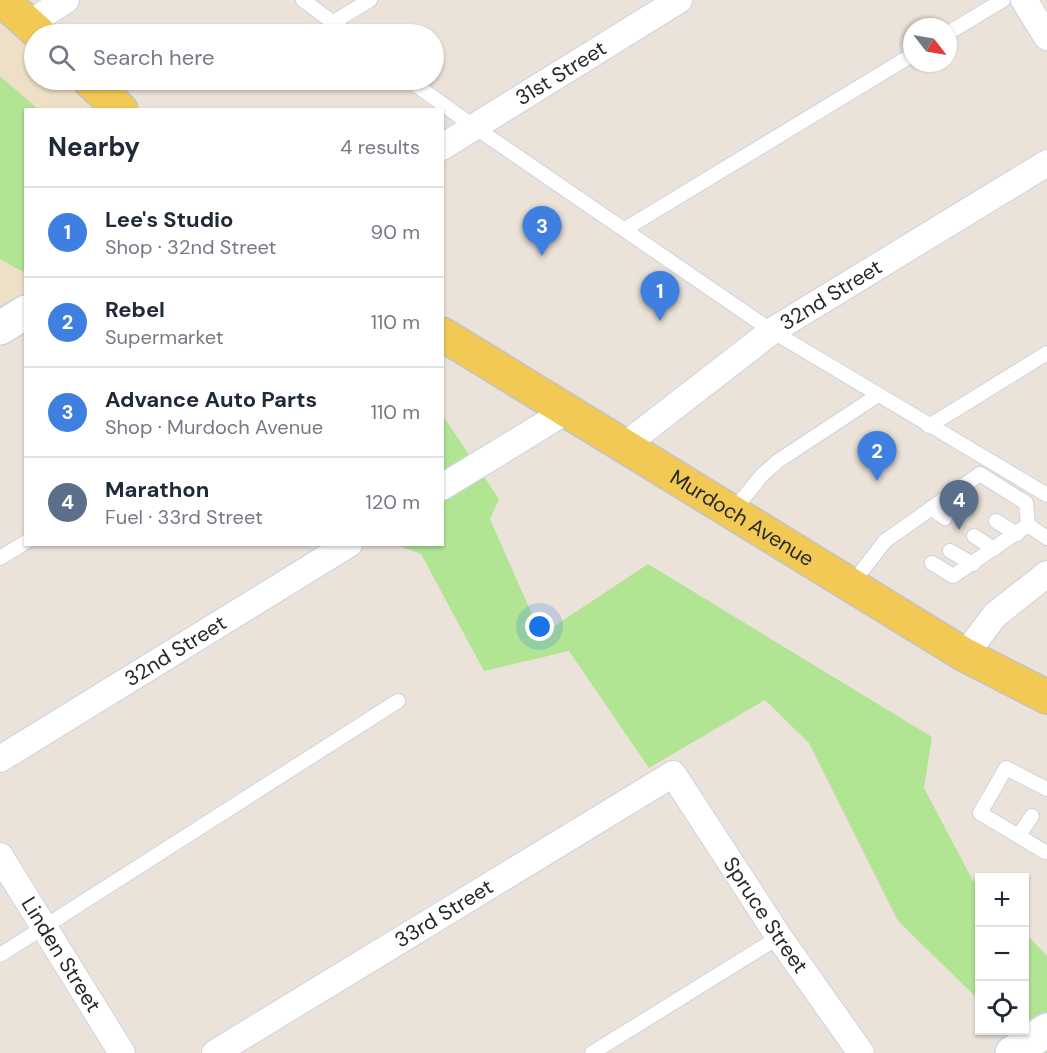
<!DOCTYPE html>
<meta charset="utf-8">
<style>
body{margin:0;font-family:"DM Sans",sans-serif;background:#f2f2f3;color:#1f2937}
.controls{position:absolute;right:18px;bottom:18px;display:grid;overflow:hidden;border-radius:0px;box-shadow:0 2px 4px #0004}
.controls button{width:54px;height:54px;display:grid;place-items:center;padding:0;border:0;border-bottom:2px solid #e0e1e3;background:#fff;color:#1f2937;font:30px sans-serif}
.compass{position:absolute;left:903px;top:18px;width:54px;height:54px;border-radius:50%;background:#fff;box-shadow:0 2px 4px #0004;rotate:121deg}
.you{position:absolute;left:540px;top:627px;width:21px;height:21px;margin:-15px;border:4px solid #fff;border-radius:50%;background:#1a73e8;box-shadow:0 0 0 9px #1a73e833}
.badge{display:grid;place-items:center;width:39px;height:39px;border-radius:50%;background:#ea580c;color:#fff;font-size:20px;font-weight:700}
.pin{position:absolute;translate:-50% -50px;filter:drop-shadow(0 2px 3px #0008)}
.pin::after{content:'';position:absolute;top:32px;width:21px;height:18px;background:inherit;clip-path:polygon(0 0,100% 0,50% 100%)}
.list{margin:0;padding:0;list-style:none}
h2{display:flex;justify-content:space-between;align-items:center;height:78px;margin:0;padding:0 24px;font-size:26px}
h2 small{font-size:20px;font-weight:400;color:#747a83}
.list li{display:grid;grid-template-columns:39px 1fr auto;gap:18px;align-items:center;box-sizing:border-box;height:90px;padding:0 24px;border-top:2px solid #e0e1e3}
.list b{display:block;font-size:22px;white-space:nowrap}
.list p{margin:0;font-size:20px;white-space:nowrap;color:#747a83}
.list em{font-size:20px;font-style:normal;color:#747a83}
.icon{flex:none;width:33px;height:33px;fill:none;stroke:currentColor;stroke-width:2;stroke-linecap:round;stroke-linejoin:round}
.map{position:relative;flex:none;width:1047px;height:1053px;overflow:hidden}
.search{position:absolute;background:#fff;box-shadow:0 2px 4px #0004;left:24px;top:24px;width:420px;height:66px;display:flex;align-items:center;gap:15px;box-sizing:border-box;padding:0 21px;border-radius:33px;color:#747a83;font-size:22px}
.panel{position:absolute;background:#fff;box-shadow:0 2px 4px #0004;left:24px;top:108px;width:420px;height:438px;border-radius:0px}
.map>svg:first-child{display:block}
.education{fill:#ede0c7}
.green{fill:#b1e493}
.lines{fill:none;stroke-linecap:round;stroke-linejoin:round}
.lane-casing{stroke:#ced2e2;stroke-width:16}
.street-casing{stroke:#ced2e2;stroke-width:28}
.secondary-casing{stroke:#ced2e2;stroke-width:36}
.primary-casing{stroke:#c3c3c3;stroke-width:36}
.lane{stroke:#fff;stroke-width:14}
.street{stroke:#fff;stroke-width:26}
.secondary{stroke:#fff;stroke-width:33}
.primary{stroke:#f3c955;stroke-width:33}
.labels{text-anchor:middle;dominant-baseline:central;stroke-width:4.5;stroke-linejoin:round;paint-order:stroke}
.street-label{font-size:21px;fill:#282828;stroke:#fff}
</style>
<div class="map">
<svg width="1047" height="1053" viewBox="0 0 1047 1053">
<rect width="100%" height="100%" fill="#ebe2d9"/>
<!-- education -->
<polygon class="education" points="0,0 34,34 34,80 89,80 121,109 26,110 25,312 0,328"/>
<!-- green -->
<g class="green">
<polygon points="0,76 38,109 26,110 25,273 0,259"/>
<polygon points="443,416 499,499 490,519 541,635 648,564 932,737 924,788 972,879 979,887 979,1000 898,921 809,743 765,700 649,768 569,651 484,671 421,554 397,545 442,544"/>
<polygon points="1025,933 1047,956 1047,1053 1035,1053 1012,1031 1024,1030"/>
</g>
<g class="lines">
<defs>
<g id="lane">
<polyline points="303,0 348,34"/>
<polyline points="332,23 370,0"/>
<polyline points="948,33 1003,0"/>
<polyline points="409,80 473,126 772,331 1047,495"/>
<polyline points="625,229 912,55"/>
<polyline points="929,426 1047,353"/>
<polyline points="953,493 969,504"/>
<polyline points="931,508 945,518"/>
<polyline points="733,511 762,475 778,461 878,395"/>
<polyline points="996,521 1017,534"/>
<polyline points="974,536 994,549"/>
<polyline points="950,551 973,564"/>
<polyline points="0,558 26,542"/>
<polyline points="932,563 953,576 1028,525"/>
<polyline points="851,585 885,541 980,474 1026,503 1028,525 1047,538"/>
<polyline points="1019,835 1032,816"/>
<polyline points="1045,852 980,813 1006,768 1047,789"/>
<polyline points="0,955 398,701"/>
<polyline points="592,1053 779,937"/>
</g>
<g id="street">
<polyline points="1024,0 1047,37"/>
<polyline points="28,24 66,0"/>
<path id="s1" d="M442,147L679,0"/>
<path id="s2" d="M625,445L772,331L1047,163"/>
<polyline points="442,487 568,410"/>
<polyline points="965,655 995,615 1047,574"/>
<path id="s3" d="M0,759L349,544"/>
<path id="s4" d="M0,856L122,1053"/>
<path id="s5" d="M215,1053L673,774L779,937L861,1053"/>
</g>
<g id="secondary">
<polyline points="0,328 26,312"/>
<polyline points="1012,1053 1047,1030"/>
</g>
<g id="primary">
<polyline points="2,0 40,34"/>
<polyline points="89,80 121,110"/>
<path id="s6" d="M442,334L965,655L1047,697"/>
</g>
</defs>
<!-- lane casing -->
<use href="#lane" class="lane-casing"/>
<!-- street casing -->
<use href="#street" class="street-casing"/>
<!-- secondary casing -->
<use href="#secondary" class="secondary-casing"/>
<!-- primary casing -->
<use href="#primary" class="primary-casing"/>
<!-- lane -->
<use href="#lane" class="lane"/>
<!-- street -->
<use href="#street" class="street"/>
<!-- secondary -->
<use href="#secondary" class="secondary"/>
<!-- primary -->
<use href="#primary" class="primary"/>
</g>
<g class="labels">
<!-- street labels -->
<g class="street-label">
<text stroke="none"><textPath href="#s1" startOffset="140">31st Street</textPath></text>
<text stroke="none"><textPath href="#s2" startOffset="255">32nd Street</textPath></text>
<text stroke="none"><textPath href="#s6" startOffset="352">Murdoch Avenue</textPath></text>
<text stroke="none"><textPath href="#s3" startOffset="206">32nd Street</textPath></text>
<text stroke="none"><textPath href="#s5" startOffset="268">33rd Street</textPath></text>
<text stroke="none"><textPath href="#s5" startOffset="705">Spruce Street</textPath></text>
<text stroke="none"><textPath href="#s4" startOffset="116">Linden Street</textPath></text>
</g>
</g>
</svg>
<div class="controls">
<button>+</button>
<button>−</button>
<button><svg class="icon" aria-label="locate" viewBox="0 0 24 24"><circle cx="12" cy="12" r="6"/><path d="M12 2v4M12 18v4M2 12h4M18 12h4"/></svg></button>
</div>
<svg class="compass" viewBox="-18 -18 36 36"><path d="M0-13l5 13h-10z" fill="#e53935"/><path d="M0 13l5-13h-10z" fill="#747a83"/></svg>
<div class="you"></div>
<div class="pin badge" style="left:660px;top:321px;background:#3f7fe0">1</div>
<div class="pin badge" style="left:877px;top:481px;background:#3f7fe0">2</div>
<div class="pin badge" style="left:542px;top:256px;background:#3f7fe0">3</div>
<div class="pin badge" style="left:959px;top:530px;background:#5c6f8a">4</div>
<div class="search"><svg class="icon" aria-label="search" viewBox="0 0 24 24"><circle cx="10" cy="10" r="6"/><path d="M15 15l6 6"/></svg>Search here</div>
<section class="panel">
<h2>Nearby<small>4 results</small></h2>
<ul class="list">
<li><span class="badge" style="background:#3f7fe0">1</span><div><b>Lee's Studio</b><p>Shop · 32nd Street</p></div><em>90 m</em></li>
<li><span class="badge" style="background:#3f7fe0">2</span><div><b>Rebel</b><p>Supermarket</p></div><em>110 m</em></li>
<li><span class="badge" style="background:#3f7fe0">3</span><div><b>Advance Auto Parts</b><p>Shop · Murdoch Avenue</p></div><em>110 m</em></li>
<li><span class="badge" style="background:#5c6f8a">4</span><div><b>Marathon</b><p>Fuel · 33rd Street</p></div><em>120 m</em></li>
</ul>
</section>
</div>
